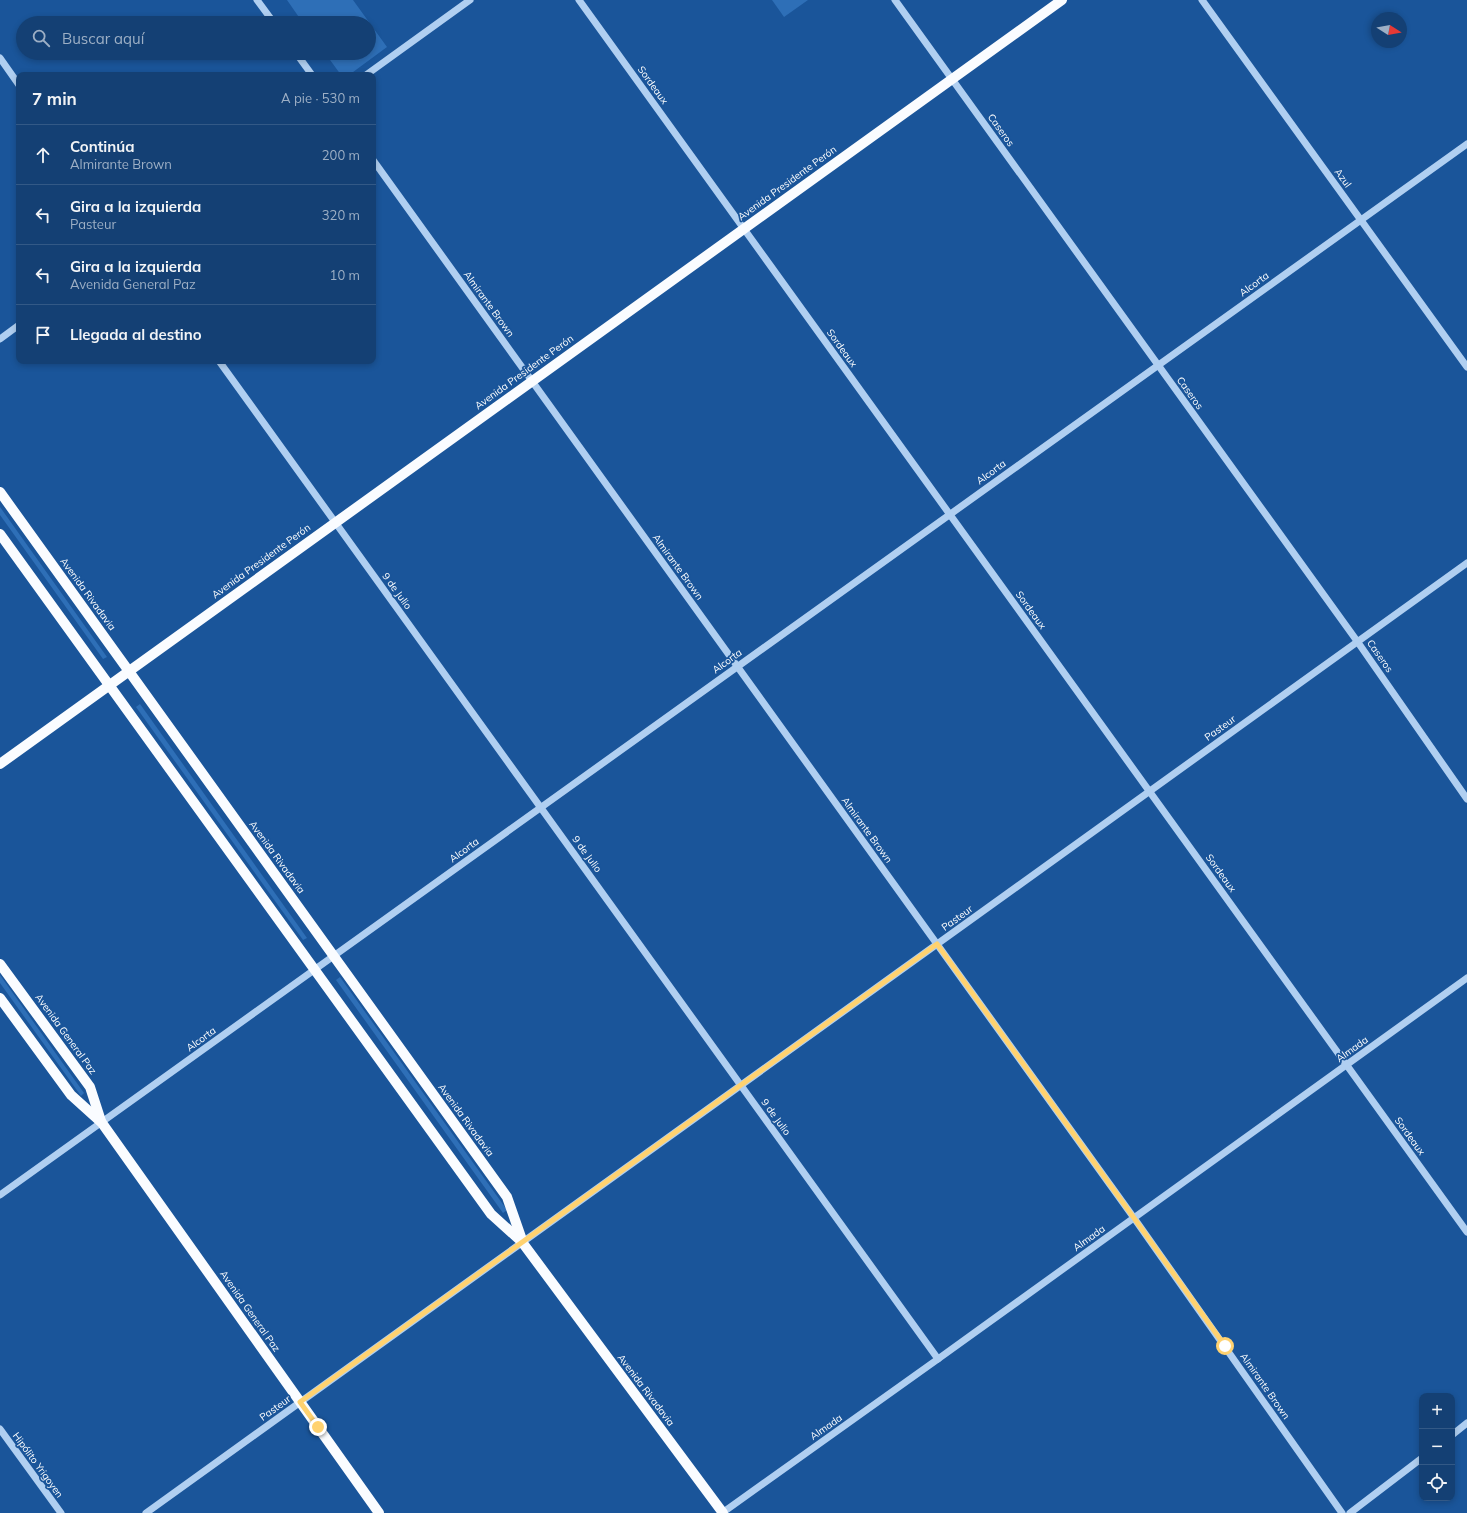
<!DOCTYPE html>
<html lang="es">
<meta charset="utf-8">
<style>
body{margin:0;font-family:Mulish,sans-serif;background:#214b7c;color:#f1f3f6}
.controls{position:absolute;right:12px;bottom:12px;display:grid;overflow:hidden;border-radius:8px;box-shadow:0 2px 6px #0003}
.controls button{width:36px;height:36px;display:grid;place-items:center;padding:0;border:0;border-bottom:1px solid #335986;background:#144074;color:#f1f3f6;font:20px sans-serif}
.compass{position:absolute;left:1371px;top:12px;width:36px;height:36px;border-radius:50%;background:#144074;box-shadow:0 2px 6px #0003;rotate:101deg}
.stop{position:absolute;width:12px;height:12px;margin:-9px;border:3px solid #ffd270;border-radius:50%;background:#fff}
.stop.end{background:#ffd270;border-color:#fff;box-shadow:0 1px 4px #0008}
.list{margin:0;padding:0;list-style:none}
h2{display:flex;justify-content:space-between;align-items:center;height:52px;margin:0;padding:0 16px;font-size:17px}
h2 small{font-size:13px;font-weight:400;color:#9dafc5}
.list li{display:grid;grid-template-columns:26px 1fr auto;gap:12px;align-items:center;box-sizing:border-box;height:60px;padding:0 16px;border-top:1px solid #335986}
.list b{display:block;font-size:15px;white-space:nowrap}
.list p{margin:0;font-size:13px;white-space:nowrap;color:#9dafc5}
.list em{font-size:13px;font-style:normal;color:#9dafc5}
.icon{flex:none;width:22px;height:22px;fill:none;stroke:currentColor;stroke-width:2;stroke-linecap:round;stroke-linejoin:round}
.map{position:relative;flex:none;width:1467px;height:1513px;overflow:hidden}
.search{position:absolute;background:#144074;box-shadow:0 2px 6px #0003;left:16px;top:16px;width:360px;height:44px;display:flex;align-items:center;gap:10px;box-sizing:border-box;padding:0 14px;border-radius:22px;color:#9dafc5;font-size:15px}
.panel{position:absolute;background:#144074;box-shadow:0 2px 6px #0003;left:16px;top:72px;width:360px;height:292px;border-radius:8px}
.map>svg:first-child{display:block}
.green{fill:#2e6fb7}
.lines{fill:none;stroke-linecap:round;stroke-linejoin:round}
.minor{stroke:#b0cff1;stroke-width:7}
.major{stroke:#fafcff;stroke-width:10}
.route{stroke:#ffd270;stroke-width:5}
.labels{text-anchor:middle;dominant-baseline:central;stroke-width:3.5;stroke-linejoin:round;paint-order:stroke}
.street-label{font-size:10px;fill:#fff;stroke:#1a559a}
</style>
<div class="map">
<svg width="1467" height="1513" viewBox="0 0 1467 1513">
<rect width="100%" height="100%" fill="#1a559a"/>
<!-- green -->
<g class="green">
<polygon points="287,0 353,0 387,47 349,75 341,75 325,53 369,53 369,23 303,23"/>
<polygon points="772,0 808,0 784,17"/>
<polygon points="0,507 107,657 103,659 0,515"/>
<polygon points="140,704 307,938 303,940 136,707"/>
<polygon points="0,975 84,1093 81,1096 0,983"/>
<polygon points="340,977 507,1210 503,1213 336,980"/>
</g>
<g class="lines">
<!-- minor -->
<g class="minor">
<polyline points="257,0 274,23"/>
<polyline points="579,0 1467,1232"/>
<polyline points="895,0 1357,641 1467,799"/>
<polyline points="1202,0 1467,367"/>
<polyline points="296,53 312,75"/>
<polyline points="0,58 19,85"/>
<polyline points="366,75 470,0"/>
<polyline points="373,160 1134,1218 1342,1513"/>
<polyline points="0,339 19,325"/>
<polyline points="219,361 938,1359"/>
<polyline points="0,1195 1467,144"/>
<polyline points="0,1429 61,1513"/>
<polyline points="1452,1435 1467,1423"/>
<polyline points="146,1513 1467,563"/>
<polyline points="722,1513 938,1359 1467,978"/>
<polyline points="1350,1513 1422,1458"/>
</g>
<!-- major -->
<g class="major">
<polyline points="0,492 507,1197 522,1240"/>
<polyline points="0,534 491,1214 522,1242 723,1513"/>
<polyline points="0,764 1062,0"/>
<polyline points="0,964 90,1087 101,1121"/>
<polyline points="0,998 71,1095 102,1123 379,1513"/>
</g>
</g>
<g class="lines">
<!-- route -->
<polyline class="route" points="318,1427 300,1402 937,944 1134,1218 1225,1346"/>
</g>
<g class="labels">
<!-- street labels -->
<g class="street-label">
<text transform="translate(653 85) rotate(54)">Sordeaux</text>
<text transform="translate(1001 130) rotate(54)">Caseros</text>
<text transform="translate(1343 178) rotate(54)">Azul</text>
<text transform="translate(787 183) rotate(-36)">Avenida Presidente Perón</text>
<text transform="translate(1254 284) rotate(-36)">Alcorta</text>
<text transform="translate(489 304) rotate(54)">Almirante Brown</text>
<text transform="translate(842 348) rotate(54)">Sordeaux</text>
<text transform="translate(524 372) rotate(-36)">Avenida Presidente Perón</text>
<text transform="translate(1190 393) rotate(54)">Caseros</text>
<text transform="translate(991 472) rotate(-36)">Alcorta</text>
<text transform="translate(261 561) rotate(-36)">Avenida Presidente Perón</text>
<text transform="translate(678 567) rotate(54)">Almirante Brown</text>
<text transform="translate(397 591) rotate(54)">9 de Julio</text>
<text transform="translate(88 594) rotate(54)">Avenida Rivadavia</text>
<text transform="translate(1031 610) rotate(54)">Sordeaux</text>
<text transform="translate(1380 656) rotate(55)">Caseros</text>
<text transform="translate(727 661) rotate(-36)">Alcorta</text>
<text transform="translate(1220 728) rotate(-36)">Pasteur</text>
<text transform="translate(867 830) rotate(54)">Almirante Brown</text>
<text transform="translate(464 850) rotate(-36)">Alcorta</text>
<text transform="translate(587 854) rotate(54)">9 de Julio</text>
<text transform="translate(277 857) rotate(54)">Avenida Rivadavia</text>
<text transform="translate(1221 873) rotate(54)">Sordeaux</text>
<text transform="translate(957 918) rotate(-36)">Pasteur</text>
<text transform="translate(66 1034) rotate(54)">Avenida General Paz</text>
<text transform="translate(201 1039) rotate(-36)">Alcorta</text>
<text transform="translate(1352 1049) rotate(-36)">Almada</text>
<text transform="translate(776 1117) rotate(54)">9 de Julio</text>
<text transform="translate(466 1120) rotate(54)">Avenida Rivadavia</text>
<text transform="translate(1410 1136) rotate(54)">Sordeaux</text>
<text transform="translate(1089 1238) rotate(-36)">Almada</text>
<text transform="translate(250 1311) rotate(55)">Avenida General Paz</text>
<text transform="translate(1265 1386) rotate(55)">Almirante Brown</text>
<text transform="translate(646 1390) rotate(53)">Avenida Rivadavia</text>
<text transform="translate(275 1408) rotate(-36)">Pasteur</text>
<text transform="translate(826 1427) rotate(-35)">Almada</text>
<text transform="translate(38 1465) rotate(54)">Hipólito Yrigoyen</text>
</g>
</g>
</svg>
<div class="controls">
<button>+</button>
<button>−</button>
<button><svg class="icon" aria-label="locate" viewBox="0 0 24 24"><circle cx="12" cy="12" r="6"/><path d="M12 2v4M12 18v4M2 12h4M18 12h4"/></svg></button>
</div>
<svg class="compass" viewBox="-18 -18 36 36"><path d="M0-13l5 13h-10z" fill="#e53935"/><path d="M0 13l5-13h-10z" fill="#9dafc5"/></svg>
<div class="stop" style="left:1225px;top:1346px"></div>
<div class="stop end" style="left:318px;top:1427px"></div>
<div class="search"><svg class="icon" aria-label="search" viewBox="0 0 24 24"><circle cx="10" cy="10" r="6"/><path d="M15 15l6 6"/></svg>Buscar aquí</div>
<section class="panel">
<h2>7 min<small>A pie · 530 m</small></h2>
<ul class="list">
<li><svg class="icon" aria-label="ahead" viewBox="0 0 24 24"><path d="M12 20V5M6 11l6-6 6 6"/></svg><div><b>Continúa</b><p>Almirante Brown</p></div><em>200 m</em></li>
<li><svg class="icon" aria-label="left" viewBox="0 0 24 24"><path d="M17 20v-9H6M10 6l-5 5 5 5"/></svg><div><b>Gira a la izquierda</b><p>Pasteur</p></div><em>320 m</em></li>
<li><svg class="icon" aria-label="left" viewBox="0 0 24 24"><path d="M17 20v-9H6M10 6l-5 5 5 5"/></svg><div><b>Gira a la izquierda</b><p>Avenida General Paz</p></div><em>10 m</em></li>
<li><svg class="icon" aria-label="arrive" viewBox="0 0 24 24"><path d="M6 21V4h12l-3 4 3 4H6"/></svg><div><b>Llegada al destino</b></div></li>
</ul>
</section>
</div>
